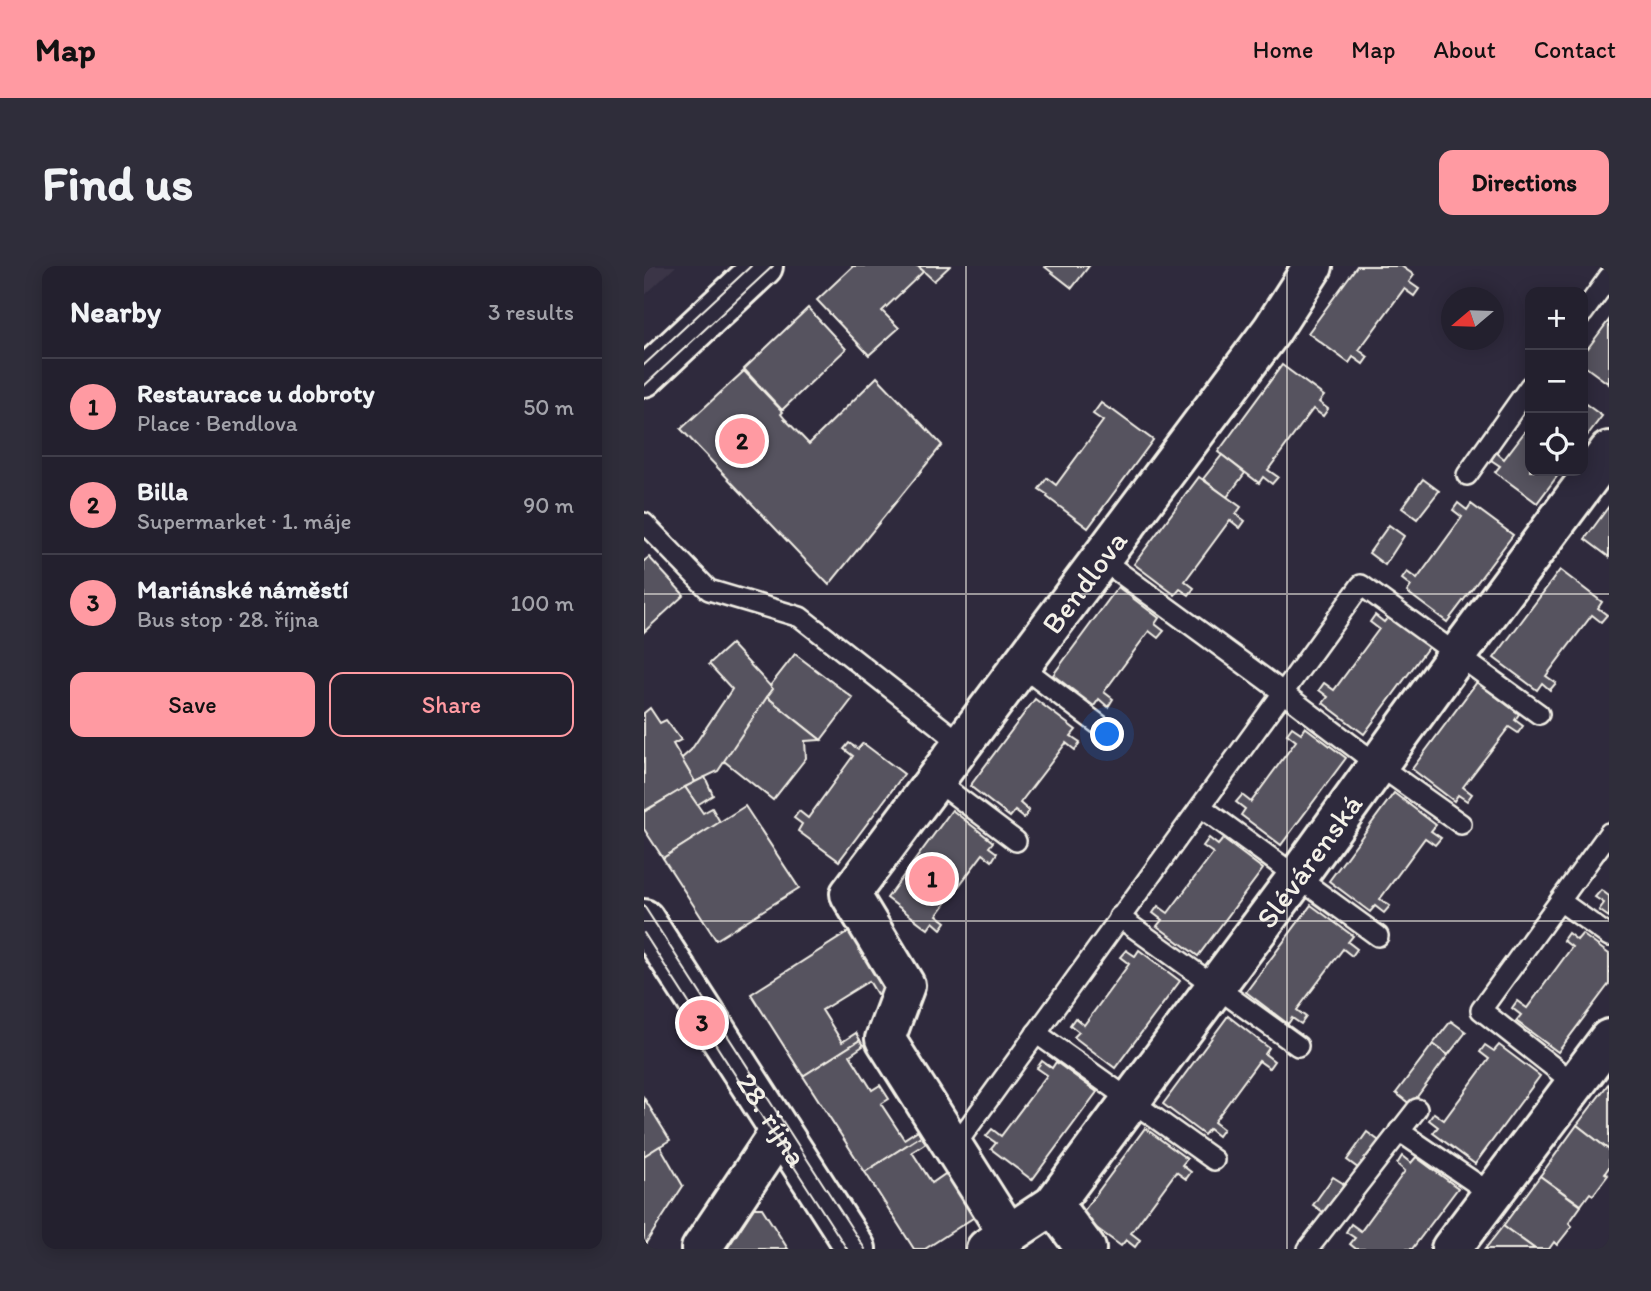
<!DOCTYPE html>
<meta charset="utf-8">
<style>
body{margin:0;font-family:Itim,sans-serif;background:#2f2d3a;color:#f1f3f6}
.controls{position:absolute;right:21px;top:21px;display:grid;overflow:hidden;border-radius:14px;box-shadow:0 4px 18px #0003}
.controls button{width:63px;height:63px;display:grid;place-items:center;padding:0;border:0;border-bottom:2px solid #403e4a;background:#23202e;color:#f1f3f6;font:35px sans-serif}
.compass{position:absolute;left:797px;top:21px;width:63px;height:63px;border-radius:50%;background:#23202e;box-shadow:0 4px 18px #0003;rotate:251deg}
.you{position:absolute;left:464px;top:469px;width:24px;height:24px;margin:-18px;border:5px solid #fff;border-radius:50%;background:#1a73e8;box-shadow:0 0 0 10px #1a73e833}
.badge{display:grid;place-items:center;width:46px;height:46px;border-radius:50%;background:#ff9aa2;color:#111;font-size:23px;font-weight:700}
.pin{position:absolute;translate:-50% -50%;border:4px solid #fff;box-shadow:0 2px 7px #0006}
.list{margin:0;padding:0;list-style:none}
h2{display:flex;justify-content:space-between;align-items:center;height:91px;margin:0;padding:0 28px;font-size:30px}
h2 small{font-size:23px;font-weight:400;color:#a3a3aa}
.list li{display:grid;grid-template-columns:46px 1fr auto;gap:21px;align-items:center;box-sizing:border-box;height:98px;padding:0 28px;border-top:2px solid #403e4a}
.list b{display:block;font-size:26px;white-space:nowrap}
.list p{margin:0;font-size:23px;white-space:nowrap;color:#a3a3aa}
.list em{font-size:23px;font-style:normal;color:#a3a3aa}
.actions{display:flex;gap:14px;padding:21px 28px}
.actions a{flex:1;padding:16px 0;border:2px solid #ff9aa2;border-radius:14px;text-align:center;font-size:24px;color:#ff9aa2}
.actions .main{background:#ff9aa2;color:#111}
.icon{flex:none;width:38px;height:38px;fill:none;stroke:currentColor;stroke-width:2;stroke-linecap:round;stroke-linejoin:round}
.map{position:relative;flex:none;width:965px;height:983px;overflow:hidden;border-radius:14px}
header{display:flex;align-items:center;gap:42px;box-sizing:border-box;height:98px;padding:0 35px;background:#ff9aa2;color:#111}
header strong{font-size:33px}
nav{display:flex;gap:38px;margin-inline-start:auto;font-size:24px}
.intro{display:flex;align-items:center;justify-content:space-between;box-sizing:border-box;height:168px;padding:0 42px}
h1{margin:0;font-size:49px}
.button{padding:18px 32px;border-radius:14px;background:#ff9aa2;color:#111;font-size:24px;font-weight:700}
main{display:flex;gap:42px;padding:0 42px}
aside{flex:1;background:#23202e;border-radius:14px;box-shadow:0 4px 18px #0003}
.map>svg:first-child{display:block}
.built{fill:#3b3647}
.building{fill:#56525f;stroke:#f4f1e8;stroke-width:2}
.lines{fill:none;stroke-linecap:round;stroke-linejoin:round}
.lane-casing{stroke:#f4f1e8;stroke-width:24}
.street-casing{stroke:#f4f1e8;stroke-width:44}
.secondary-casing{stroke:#f4f1e8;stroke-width:44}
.lane{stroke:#2f2a3d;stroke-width:19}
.street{stroke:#2f2a3d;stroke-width:38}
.secondary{stroke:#2f2a3d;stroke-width:38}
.tram{stroke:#f4f1e8;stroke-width:2}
.grid{fill:none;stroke:#f4f1e8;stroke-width:2;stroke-opacity:0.55}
.labels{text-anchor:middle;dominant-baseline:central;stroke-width:5;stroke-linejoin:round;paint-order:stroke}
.street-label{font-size:30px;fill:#f4f1e8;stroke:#2f2a3d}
</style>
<header>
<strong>Map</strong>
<nav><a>Home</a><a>Map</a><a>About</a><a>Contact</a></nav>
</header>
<div class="intro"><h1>Find us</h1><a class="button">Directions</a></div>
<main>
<aside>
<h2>Nearby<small>3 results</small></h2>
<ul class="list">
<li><span class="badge">1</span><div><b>Restaurace u dobroty</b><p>Place · Bendlova</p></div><em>50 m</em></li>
<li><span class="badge">2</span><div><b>Billa</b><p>Supermarket · 1. máje</p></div><em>90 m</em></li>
<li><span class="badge">3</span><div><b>Mariánské náměstí</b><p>Bus stop · 28. října</p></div><em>100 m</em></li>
</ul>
<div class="actions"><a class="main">Save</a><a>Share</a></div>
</aside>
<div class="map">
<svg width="965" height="983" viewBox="0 0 965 983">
<rect width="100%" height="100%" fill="#2f2a3d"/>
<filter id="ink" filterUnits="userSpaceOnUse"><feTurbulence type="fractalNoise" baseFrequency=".0143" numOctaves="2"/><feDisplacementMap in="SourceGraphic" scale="14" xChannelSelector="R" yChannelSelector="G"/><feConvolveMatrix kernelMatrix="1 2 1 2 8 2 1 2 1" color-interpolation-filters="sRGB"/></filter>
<g filter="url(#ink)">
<!-- built -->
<polygon class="built" points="0,0 32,0 0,30"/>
<!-- building -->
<g class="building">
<polygon points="209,0 274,0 279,6 238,45 255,62 225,89 173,34"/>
<polygon points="274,0 306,0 290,15"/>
<polygon points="402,0 445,0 428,22 401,1"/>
<polygon points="713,0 757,0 770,9 765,16 775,23 770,30 760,23 715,84 724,91 719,98 709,91 705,97 664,67"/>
<polygon points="164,42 202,83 138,144 100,103"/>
<polygon points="965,54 965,118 939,99 939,78 944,82"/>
<polygon points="638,99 680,130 675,136 684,143 679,150 669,143 624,204 634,211 628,218 619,211 615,217 574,186"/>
<polygon points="100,105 139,146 137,148 141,153 165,178 233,111 298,179 185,319 37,163"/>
<polygon points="939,136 958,150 939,175"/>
<polygon points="457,137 467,144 467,143 509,174 444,262 403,231 404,229 395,223 403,212 412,219 459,155 449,148"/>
<polygon points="886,159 886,205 917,205 893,237 851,206 856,200 847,194 852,186 860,193"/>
<polygon points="578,189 601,207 583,231 559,213"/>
<polygon points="555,211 597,241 592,248 601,255 596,262 586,254 541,315 550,322 545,329 536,323 531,329 490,298"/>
<polygon points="779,213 795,225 773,253 758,242"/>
<polygon points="814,237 823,244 827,238 869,269 803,356 763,326 767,320 758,313 763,306 773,313 818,251 809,244"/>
<polygon points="965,240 965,291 941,273"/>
<polygon points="745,259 760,270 741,299 725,287"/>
<polygon points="5,291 40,329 0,366 0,295"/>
<polygon points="916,304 958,336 954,342 963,349 957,356 948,349 902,410 912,417 906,424 898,417 893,424 850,392"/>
<polygon points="474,321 515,352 511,358 520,365 514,372 505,365 460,426 469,433 464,441 455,433 450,440 409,409"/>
<polygon points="731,349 740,356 745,350 785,380 720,468 679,437 684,431 675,424 680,417 690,424 735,363 726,356"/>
<polygon points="87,378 129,423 74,505 51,516 37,493 47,484 88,423 65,398"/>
<polygon points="151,388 209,432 177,474 123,431 129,423 126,420"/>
<polygon points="833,416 875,448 871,454 879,460 874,467 865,461 819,521 828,528 823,535 814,529 810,535 768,503"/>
<polygon points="123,431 177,474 161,475 162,492 129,534 80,495"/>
<polygon points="391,433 432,464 427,470 436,476 431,484 422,477 376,537 385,545 380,552 371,545 366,551 326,520"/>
<polygon points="6,442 16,457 22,454 37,474 29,478 51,516 0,545 0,447"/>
<polygon points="648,461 657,467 661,461 702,492 637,579 597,549 601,543 592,536 598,529 607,536 652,475 643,468"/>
<polygon points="205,477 214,483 219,477 260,508 195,595 154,565 158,558 150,552 155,545 164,552 209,490 200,483"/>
<polygon points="61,511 69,529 53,539 41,521"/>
<polygon points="41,521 59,547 68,542 76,556 19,592 0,563 0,546"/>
<polygon points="750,527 792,559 787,565 797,572 791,579 781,572 736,633 746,640 740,647 731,640 726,646 685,615"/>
<polygon points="101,540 155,622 72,674 19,592"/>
<polygon points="308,544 349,576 345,581 353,587 348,595 339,588 293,649 302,656 297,663 289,656 284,663 243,632"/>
<polygon points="565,572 574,579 579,573 619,603 554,690 513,660 518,654 509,647 514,640 524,647 569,587 559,580"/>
<polygon points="957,624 965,630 965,651 955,644 960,637 951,631"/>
<polygon points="667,639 709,670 704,676 713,683 708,690 699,683 653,744 662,751 657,758 648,752 644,758 602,726"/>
<polygon points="211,662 239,706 232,710 241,723 233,728 225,715 178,744 198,776 212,767 216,774 159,810 107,728"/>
<polygon points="924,667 933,674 938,668 965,688 965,718 914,786 872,755 877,749 868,742 873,735 883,742 928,681 919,674"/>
<polygon points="482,684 491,690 495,684 536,715 471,802 430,771 435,766 426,759 431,752 440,759 485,698 476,691"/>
<polygon points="584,750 625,782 621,788 630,795 625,802 615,795 570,856 579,863 574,870 565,863 560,869 519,838"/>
<polygon points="807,755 822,766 804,789 789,778"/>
<polygon points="216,774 219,780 206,789 228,824 236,819 245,833 237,838 260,873 274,864 277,870 221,906 159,810"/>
<polygon points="789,778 804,789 767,839 752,827"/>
<polygon points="841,779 850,785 855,779 896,810 831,898 789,867 794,861 785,854 790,847 800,854 845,793 836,786"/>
<polygon points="398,795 408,802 412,796 453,826 388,914 347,883 352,877 342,870 348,863 357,870 403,809 393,802"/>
<polygon points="965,817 965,884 933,859"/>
<polygon points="0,832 26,874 0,890"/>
<polygon points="933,859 965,884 965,901 961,907 964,909 949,929 946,927 937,939 896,910"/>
<polygon points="501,862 543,893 538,899 547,906 542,913 532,906 487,967 496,974 491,981 482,974 477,980 436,950"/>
<polygon points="723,866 738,877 718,905 703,894"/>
<polygon points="277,870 282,877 268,886 288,917 304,906 332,950 281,983 270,983 221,906"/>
<polygon points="16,880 39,920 0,980 0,890"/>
<polygon points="758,890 767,897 772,891 814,922 768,983 712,983 706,978 711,972 702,966 707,958 717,965 761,905 753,898"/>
<polygon points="896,910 937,940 925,957 928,960 913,979 910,976 905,983 891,983 859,960"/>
<polygon points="689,911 705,921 685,950 669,939"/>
<polygon points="110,942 118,942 144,983 83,983"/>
<polygon points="859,960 891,983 841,983"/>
</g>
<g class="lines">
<defs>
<g id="lane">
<polyline points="939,47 965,11"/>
<polyline points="823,209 886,120"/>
<polyline points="0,257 65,324 156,351 318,478"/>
<polyline points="457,293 621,413 734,499 817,558"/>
<polyline points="377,400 458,461"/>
<polyline points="291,514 372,575"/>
<polyline points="557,541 734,670"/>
<polyline points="916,635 965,670"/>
<polyline points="475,651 654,780"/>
<polyline points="392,767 570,894"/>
<polyline points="931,818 837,744 965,567"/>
<polyline points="755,865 849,929"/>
<polyline points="310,881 717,319 895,448"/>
<polyline points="664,983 773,843"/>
</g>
<g id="street">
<polyline points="0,111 119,0"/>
<polyline points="409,939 442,983"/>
<path id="s1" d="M365,969L241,773L261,719L206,628L628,64L669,0"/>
<polyline points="57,983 136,865"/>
<path id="s2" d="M342,983L409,939L653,611L814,388L965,185"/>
<polyline points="807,983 965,773"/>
</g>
<g id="secondary">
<path id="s3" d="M0,653L212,983"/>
</g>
</defs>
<!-- lane casing -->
<use href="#lane" class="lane-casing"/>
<!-- street casing -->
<use href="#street" class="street-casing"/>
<!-- secondary casing -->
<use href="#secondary" class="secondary-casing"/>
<!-- lane -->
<use href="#lane" class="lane"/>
<!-- street -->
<use href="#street" class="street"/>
<!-- secondary -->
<use href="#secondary" class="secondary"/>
<!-- tram -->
<g class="tram">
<polyline points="0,99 107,0"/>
<polyline points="0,120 129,0"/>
<polyline points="0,640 221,983"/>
<polyline points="0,667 203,983"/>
</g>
</g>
</g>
<!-- grid -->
<path class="grid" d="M322,0V983M643,0V983M0,328H965M0,655H965"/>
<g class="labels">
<!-- street labels -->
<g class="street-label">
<text stroke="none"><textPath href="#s1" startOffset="786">Bendlova</textPath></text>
<text stroke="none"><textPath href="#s2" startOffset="509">Slévárenská</textPath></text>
<text stroke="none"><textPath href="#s3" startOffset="238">28. října</textPath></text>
</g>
</g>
</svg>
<div class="controls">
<button>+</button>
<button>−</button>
<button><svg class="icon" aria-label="locate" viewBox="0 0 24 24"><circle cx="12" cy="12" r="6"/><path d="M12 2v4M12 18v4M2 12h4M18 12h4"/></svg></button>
</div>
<svg class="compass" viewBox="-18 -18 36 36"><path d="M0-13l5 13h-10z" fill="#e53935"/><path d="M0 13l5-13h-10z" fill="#a3a3aa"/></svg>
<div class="you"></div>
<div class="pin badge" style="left:288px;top:613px">1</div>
<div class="pin badge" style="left:98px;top:175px">2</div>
<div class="pin badge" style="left:58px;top:757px">3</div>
</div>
</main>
